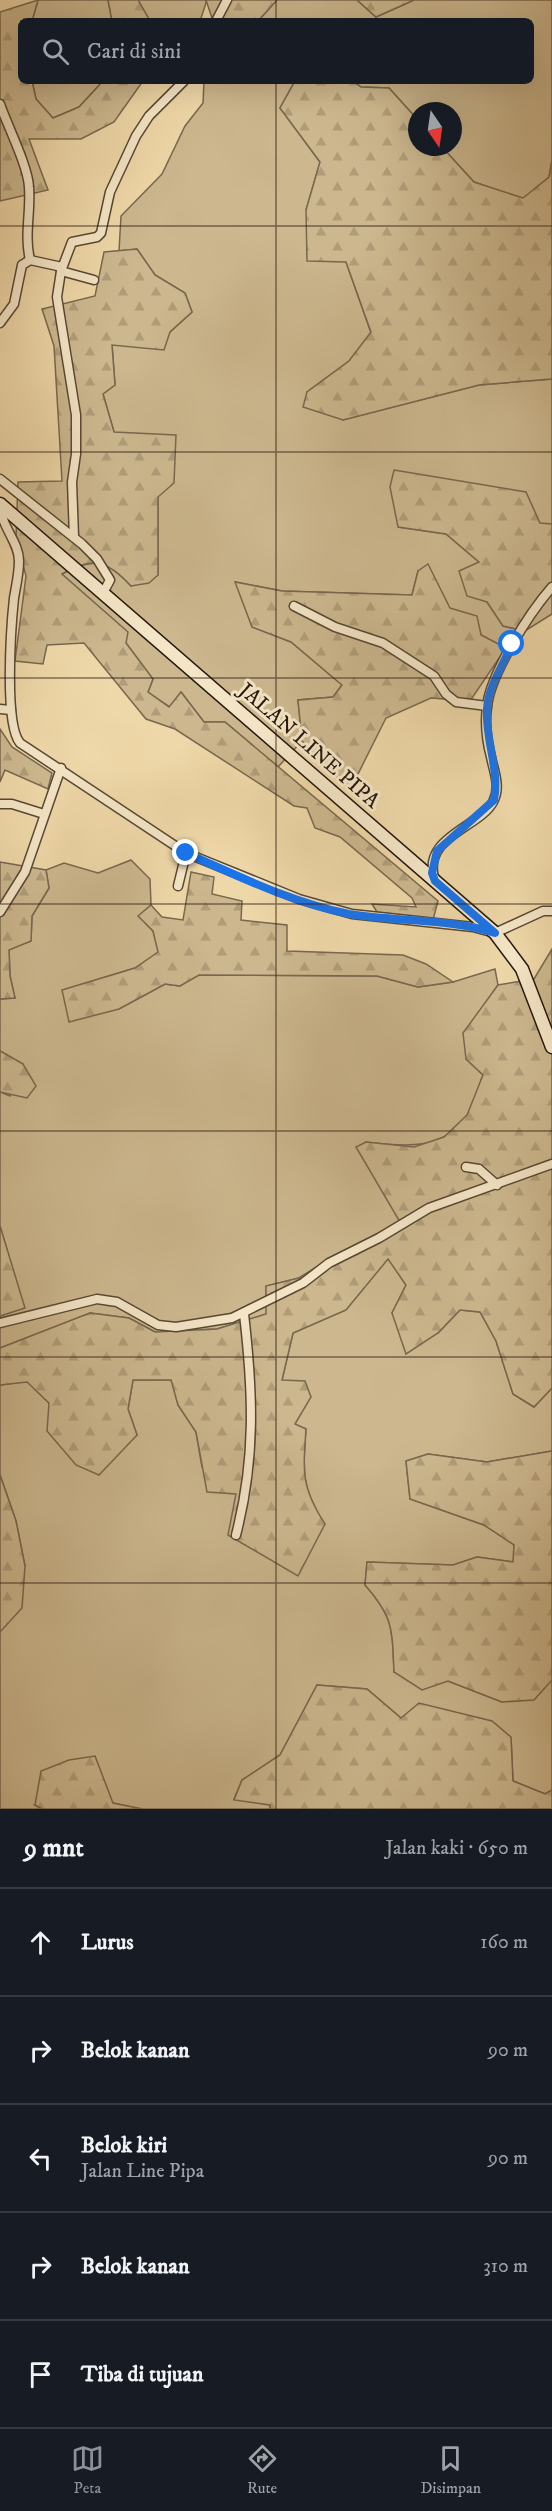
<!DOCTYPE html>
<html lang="id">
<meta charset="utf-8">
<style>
body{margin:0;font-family:"IM FELL DW Pica",serif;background:#242831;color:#f1f3f6}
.compass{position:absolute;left:408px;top:102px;width:54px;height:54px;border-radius:50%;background:#171b24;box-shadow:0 6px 24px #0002;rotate:167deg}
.stop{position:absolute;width:18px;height:18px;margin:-14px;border:4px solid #1a73e8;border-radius:50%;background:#fff}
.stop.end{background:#1a73e8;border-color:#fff;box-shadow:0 2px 6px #0008}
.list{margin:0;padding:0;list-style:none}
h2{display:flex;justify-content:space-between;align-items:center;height:78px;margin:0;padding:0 24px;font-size:26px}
h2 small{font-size:20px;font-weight:400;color:#9ea1a6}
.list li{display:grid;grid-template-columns:39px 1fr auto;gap:18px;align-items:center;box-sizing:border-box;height:108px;padding:0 24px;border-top:2px solid #363941}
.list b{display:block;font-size:22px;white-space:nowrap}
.list p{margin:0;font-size:20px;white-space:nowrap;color:#9ea1a6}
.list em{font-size:20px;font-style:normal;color:#9ea1a6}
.icon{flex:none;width:33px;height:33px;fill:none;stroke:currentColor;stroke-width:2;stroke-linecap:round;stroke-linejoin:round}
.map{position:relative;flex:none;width:552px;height:1809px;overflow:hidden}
.search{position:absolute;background:#171b24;box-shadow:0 6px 24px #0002;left:18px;right:18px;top:18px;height:66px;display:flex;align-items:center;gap:15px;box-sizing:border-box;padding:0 21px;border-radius:9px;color:#9ea1a6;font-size:22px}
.sheet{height:618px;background:#171b24}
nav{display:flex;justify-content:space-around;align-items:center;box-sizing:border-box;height:84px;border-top:2px solid #363941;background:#171b24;font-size:16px;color:#9ea1a6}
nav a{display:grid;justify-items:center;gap:3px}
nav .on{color:#8c9099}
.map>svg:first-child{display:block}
.grass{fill:#ccb78e;stroke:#78684e;stroke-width:1.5}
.forest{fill:url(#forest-firs);stroke:#78684e;stroke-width:1.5}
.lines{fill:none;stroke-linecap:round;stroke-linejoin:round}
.street-casing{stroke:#574834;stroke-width:11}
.secondary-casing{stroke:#25180e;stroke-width:15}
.street{stroke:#f4e5c6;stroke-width:8}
.secondary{stroke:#f4e5c6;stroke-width:12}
.route{stroke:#1a73e8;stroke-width:8}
.grid{fill:none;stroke:#25180e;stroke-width:1.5;stroke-opacity:0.55}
.labels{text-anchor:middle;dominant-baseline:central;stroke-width:6;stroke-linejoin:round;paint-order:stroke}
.street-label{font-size:21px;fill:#25180e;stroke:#f4e5c6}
</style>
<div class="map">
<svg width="552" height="1809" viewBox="0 0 552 1809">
<defs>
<pattern id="forest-firs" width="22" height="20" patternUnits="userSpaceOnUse" patternTransform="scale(1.5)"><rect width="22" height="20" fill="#ccb78e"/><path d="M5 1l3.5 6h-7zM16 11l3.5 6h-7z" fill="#af9d79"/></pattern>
</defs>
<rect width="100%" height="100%" fill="#eed7a8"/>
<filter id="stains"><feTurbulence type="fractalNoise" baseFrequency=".00333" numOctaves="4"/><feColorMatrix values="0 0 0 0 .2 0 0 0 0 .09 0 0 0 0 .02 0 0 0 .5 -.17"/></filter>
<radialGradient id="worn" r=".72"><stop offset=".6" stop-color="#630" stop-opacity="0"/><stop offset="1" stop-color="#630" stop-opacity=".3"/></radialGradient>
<!-- grass -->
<g class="grass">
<polygon points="38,0 108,0 112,21 32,21"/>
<polygon points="138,0 206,0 206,3 200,21 150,21"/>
<polygon points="277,0 357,0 376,17 414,0 552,0 552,160 549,177 523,199 474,182 442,147 453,147 453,111 417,111 417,119 389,88 361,87 353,81 531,81 531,21 258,21"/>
<polygon points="32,81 103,81 79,107 53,118 36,99"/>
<path d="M204,81H295L280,108L320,162L306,210L346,262L371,333L349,361L307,392L343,420L479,385L552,379V524L398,527L446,534L480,563L487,602L503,626L525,631L506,648L481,635L476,616L450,609L418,571L412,595L282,591L236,582L252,627L291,642L342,685L333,697L298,700L302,741L278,767L225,722H204L181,692L170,707L148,692L153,679L126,643L62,574C94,557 106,559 131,586L158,575V496L114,432L103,394L115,385L112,344L170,332L192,312L185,293L155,275L137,249L119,251L121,216L162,174L185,126L203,103Z"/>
<path d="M131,860L150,879L151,905L139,916L153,931L159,952L135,968L63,990L119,1009L165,984L180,986L198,975L377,976L418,987L453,982L495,969L498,985L482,1008L466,1059L483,1075C478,1087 475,1103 468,1114C445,1152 403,1146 366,1142L401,1222L338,1254L299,1278L266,1286L267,1314L217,1329L155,1332L129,1318L90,1313L0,1348V1316L24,1308L0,1226V1092L10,1096L23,1064L0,1051V999L15,998L10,976L9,949L31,941L32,916L49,888L46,870L64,863L98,873Z"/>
<path d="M388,1258L406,1285L392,1313L438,1333L460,1310L480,1312L496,1341L513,1394L534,1407L552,1388V1451L487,1462L428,1454L406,1461L410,1499L484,1525L514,1544V1562L477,1557L453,1565L367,1562L365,1585C394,1618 392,1629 394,1672L448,1681L502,1702L552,1680V1790L545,1794L513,1781L511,1738L401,1718L367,1689L317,1685L280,1755L242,1780L234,1799L270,1805V1809H142L113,1803L35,1805L42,1809H0V1632L25,1566L16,1521L0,1475V1385L27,1381L49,1403L137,1435L128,1409L133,1380H172L178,1405L196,1432L202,1467L236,1494L324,1524C301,1487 303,1472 306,1429L294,1424L282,1380L293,1333L346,1310Z"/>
</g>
<!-- forest -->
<g class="forest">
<polygon points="38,0 32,21 21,21 21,81 32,81 36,99 53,118 79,107 103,81 143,81 114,122 81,139 29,139 48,190 0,201 0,12"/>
<polygon points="108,0 138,0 150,21 112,21"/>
<polygon points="206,0 277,0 258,21 213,21"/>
<polygon points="357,0 414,0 376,17"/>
<polygon points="295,81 353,81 361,87 389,88 417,119 417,147 442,147 474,182 523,198 549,177 552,160 552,379 479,385 343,420 303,407 307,392 349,361 371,332 346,262 307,261 306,210 320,162 280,108"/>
<path d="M137,249L155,275L185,293L192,312L170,332L164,350L112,345L115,385L103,394L114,432L176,435L174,483L158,497V575L149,583L131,586C108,561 93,555 62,574L128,632L126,643L153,679L148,692L169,707L181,692L204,722H225L438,901L433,920L377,912L372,904L416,907L412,898L340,837L315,828L307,808L294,806L175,729L146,719L84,643L47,645L43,664L15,661L26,576L16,538L18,482L62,481L54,346L42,309L95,296L104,252Z"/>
<polygon points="394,470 526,492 540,523 552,524 552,614 525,631 503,626 487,602 467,596 459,571 479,562 446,534 398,527 390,487"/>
<polygon points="428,564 450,608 477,616 481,635 506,648 470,701 431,698 386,718 350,790 302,741 298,700 333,697 342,685 291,642 252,627 235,582 282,591 412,595 418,571"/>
<polygon points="0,729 12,747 52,773 48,789 5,770 0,782"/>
<polygon points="0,862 46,870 49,888 32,916 31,941 9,950 10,976 15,998 0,999"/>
<polygon points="191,872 214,877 212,894 242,901 241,920 287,925 287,951 403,955 426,964 453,982 418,987 377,976 199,975 180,986 165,984 119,1009 69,1022 62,990 135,968 158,952 153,931 138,916 151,905 162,917 183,920"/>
<path d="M552,949V1388L534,1407L513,1394L496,1341L480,1312L460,1310L438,1333L406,1354L392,1313L406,1285L388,1259L346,1310L293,1333L282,1380L305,1381L311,1397L295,1424L306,1429C303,1472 301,1487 325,1524L298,1576L228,1535L236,1494L207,1492L196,1432L178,1405L171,1380H133L128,1409L137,1435L99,1475L76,1465L47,1431L49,1403L27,1382L0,1385V1348L90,1313L129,1318L155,1332L217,1329L266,1314V1286L299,1278L338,1254L400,1222L356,1147L366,1142L414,1147L444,1137L467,1115L483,1075L466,1059L463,1033L498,985L534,979Z"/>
<polygon points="0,1051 23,1064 36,1086 27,1098 0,1092"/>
<polygon points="0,1226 25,1308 0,1316"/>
<path d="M552,1451V1680L534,1700L502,1702L448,1681L422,1690L394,1672C392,1629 394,1618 365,1585L367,1562L453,1565L477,1557L513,1562L514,1545L484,1525L410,1499L406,1461L428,1454L487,1462Z"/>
<polygon points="0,1475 16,1521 25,1566 22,1608 0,1632"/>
<polygon points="317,1685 367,1689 401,1718 419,1703 492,1721 511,1737 513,1781 545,1794 552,1790 552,1809 270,1809 270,1805 234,1800 242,1780 280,1755"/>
<polygon points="95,1756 113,1803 142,1809 42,1809 35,1805 41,1771 69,1760"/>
</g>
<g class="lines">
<defs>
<g id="street">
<polyline points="216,21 227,0"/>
<path d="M0,104C7,125 28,166 29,187C31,212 24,235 30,260"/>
<polyline points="61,271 94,280"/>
<polyline points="0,323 14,304 22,265 30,260 62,267"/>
<polyline points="0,479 82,544 97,559 110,580 103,593"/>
<path d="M1,505C0,526 19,541 19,561C19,574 16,586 14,598C11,626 4,724 20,743L186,853L299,899L352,914L473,927L495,933L543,911H552"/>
<polyline points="74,537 72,482 76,454 76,415 57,297 61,271 72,242 97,237 101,233 110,192 136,136 149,116 184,81"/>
<polyline points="294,606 335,627 383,643 434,676 446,694 456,702 487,706"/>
<polyline points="0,709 11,710"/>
<polyline points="0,804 12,804 44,814"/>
<path d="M435,881C420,837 479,828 493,802C501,787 494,772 491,757C487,742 485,722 487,707C490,674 530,612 552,587"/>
<polyline points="178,886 186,853"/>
<polyline points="0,912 25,872 61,768"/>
<polyline points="466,1167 479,1169 497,1185"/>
<polyline points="0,1323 97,1299 117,1302 158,1325 176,1327 232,1318 303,1283 329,1263 379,1238 429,1208 552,1164"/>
<path d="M236,1535C256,1458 253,1392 244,1314"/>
</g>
<polyline id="secondary" points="0,504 495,933 522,969 552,1047"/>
</defs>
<!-- street casing -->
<use href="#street" class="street-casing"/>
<!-- secondary casing -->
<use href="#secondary" class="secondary-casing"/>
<!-- street -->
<use href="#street" class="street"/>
<!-- secondary -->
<use href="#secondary" class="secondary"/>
</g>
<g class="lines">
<!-- route -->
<path class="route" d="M186,853C238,876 293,903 349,914C397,922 449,918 495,933L435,881L432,873L437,851L494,800C500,770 485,740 487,709C488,687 504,664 512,644"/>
</g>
<!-- grid -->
<path class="grid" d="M276,0V21M276,81V1809M0,226H552M0,452H552M0,678H552M0,904H552M0,1131H552M0,1357H552M0,1583H552"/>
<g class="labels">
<!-- street labels -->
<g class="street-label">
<text transform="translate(309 746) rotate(41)">JALAN LINE PIPA</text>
</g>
</g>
<rect width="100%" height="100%" filter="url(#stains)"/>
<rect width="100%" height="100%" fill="url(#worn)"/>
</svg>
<svg class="compass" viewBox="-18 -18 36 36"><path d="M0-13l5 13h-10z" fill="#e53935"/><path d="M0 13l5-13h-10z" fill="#9ea1a6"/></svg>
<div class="stop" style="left:512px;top:644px"></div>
<div class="stop end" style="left:186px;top:853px"></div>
<div class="search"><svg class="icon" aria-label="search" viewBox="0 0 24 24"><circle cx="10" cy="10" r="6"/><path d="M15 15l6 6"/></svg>Cari di sini</div>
</div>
<section class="sheet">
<h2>9 mnt<small>Jalan kaki · 650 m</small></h2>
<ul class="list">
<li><svg class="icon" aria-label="ahead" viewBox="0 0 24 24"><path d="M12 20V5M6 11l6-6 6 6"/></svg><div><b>Lurus</b></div><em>160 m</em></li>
<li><svg class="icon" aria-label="right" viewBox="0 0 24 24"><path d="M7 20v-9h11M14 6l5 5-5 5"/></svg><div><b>Belok kanan</b></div><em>90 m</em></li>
<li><svg class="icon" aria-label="left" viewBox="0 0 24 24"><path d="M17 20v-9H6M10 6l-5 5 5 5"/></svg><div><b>Belok kiri</b><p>Jalan Line Pipa</p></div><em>90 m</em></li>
<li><svg class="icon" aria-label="right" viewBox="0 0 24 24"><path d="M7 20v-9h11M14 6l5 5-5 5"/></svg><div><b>Belok kanan</b></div><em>310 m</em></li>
<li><svg class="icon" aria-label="arrive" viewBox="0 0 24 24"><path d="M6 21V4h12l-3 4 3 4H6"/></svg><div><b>Tiba di tujuan</b></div></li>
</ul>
</section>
<nav>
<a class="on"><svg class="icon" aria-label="map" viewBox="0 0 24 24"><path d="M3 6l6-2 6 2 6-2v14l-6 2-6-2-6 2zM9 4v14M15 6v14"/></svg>Peta</a>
<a><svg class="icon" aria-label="directions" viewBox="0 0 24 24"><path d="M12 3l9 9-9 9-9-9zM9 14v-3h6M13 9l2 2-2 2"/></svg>Rute</a>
<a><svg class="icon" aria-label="saved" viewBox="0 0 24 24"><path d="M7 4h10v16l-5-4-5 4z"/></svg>Disimpan</a>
</nav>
